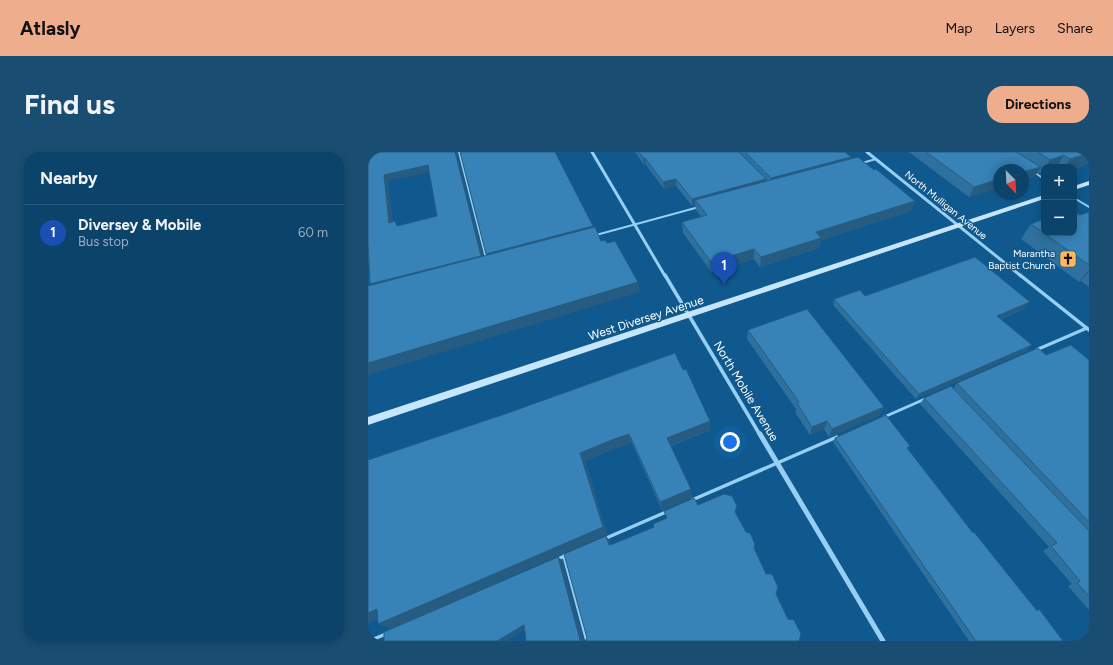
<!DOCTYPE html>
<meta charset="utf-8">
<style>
body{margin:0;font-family:Figtree,sans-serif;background:#194e72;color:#f1f3f6}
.controls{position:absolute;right:12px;top:12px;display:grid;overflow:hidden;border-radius:8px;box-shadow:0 2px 10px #0003}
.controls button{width:36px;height:36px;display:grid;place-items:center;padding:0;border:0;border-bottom:1px solid #2b5c7e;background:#0b436a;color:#f1f3f6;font:20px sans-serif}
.compass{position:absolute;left:625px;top:12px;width:36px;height:36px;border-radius:50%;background:#0b436a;box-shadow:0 2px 10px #0003;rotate:156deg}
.you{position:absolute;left:362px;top:290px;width:14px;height:14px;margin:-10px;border:3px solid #fff;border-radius:50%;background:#1a73e8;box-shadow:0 0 0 6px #1a73e833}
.badge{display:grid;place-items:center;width:26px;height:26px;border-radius:50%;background:#eead8d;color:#fff;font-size:13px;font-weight:700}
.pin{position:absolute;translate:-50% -33px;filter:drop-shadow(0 1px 2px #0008)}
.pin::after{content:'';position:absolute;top:21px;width:14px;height:12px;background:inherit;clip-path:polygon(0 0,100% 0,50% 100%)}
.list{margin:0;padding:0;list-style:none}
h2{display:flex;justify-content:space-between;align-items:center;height:52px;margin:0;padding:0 16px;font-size:17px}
h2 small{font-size:13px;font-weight:400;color:#9ab0c1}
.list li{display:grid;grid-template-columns:26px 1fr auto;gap:12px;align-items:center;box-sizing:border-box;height:56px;padding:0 16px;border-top:1px solid #2b5c7e}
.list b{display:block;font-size:15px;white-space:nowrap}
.list p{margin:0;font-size:13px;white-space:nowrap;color:#9ab0c1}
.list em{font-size:13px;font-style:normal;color:#9ab0c1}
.map{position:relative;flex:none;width:721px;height:489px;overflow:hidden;border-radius:16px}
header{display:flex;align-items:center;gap:24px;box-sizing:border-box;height:56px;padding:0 20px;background:#eead8d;color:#111}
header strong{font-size:19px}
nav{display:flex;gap:22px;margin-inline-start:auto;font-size:14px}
.intro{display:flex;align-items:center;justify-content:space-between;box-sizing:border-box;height:96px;padding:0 24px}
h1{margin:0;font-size:28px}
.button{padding:10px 18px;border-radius:16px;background:#eead8d;color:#111;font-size:14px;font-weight:700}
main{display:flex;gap:24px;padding:0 24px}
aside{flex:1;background:#0b436a;border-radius:16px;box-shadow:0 2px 10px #0003}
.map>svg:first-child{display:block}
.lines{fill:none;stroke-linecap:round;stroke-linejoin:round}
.service-far2{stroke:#97cef3;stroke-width:2}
.service-far1{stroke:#97cef3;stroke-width:3}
.service{stroke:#97cef3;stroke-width:3.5}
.minor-far2{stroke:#97cef3;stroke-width:3}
.minor-far1{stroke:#97cef3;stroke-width:3.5}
.minor{stroke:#97cef3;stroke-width:5}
.secondary{fill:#c6e6fd;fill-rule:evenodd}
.wall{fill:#2f719e}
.shaded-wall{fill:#265c81}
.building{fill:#3783b8;stroke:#265c81;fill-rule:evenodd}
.labels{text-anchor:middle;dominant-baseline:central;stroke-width:3;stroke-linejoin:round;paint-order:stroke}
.far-street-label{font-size:10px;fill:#fff;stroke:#0f598e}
.far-poi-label{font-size:10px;fill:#fff;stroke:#0f598e;text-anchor:end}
.street-label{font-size:12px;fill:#fff;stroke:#0f598e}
</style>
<header>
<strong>Atlasly</strong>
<nav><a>Map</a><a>Layers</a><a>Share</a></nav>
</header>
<div class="intro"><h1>Find us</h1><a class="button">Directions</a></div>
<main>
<aside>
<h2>Nearby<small></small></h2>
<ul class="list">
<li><span class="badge" style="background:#1a4fb4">1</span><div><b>Diversey &amp; Mobile</b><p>Bus stop</p></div><em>60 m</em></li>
</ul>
</aside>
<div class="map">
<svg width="721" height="489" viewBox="0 0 721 489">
<rect width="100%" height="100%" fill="#0f598e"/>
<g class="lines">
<!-- service-far2 -->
<g class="service-far2">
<polyline points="91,0 118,106"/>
<polyline points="494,11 508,7"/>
<polyline points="666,20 676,27"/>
<polyline points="706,46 721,55"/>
<polyline points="228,83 331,55"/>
</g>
<!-- service-far1 -->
<g class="service-far1">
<polyline points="668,198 719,176"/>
<polyline points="516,265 557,247"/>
</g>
<!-- service -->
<g class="service">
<polyline points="324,348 469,285"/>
<polyline points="236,387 298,360"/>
<polyline points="196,404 219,489"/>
<polyline points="188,408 199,403"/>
<polyline points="1,489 20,481"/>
</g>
<!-- minor-far2 -->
<g class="minor-far2">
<polyline points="224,0 297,124"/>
<polyline points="499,0 653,124"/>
</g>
<!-- minor-far1 -->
<g class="minor-far1">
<polyline points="297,123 392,283"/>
<polyline points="652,123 721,178"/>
</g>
<!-- minor -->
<polyline class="minor" points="392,282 515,489"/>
<!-- secondary -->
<g class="secondary">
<polygon points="721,29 721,33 706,38 706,34"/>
<polygon points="676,43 676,47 0,273 0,265"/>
</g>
</g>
<!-- wall -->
<g class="wall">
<polygon points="267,0 477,0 483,7 543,59 453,88 451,96 392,115 386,107 344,121 315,81 314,70 333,65 328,58 327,53 324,54 308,34 296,37 278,13 276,13"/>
<polygon points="541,0 721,0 721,12 706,17 706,15 676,15 676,22 674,22 670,20 667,24 655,28 655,18 631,18 631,35 601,45"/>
<polygon points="721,60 721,135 713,129 711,130 653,87 663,72 676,81 712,63"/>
<polygon points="466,147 657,156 633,167 659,199 548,247 465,153"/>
<polygon points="380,178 512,263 461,285 456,277 442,283 427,260 428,257 379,187"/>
<polygon points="678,203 721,208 721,458 700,434 704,432 675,399 681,395 552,252 556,246 586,236 589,231"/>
<polygon points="342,269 342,278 303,294 324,345 294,358 264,291 245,297 217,309 239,382 24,476 10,472 10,467 0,471 0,308"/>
<polygon points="467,286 540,297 605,381 669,458 671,457 695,489 601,489 465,290"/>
</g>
<!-- shaded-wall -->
<g class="shaded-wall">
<polygon points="87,0 89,0 89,1 117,110 8,139 2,132 113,104"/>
<polygon points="721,1 721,12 706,17 706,15 697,15 702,7"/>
<polygon points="696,3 689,15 678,15 682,8"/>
<polygon points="483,5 481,12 403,33 403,26"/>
<polygon points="275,6 277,6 278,13 276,13"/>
<polygon points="60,13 64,20 20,29 26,77 21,71 16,23"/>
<polygon points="673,15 667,24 655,28 655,20"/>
<polygon points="308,27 308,34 296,37 295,30"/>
<polygon points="398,27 397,34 327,48 327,53 324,54 324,47"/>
<polygon points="631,27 631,35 601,45 606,35"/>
<polygon points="547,49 543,59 453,88 451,96 392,115 393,105 448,80"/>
<polygon points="225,74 227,80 122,109 118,102"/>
<polygon points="386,97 386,107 344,121 343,110"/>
<polygon points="721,118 721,120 713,129 711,130"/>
<polygon points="270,130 272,140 0,223 0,211"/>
<polygon points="662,150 657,156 625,170 629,164"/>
<polygon points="664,193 659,199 548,247 551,242"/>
<polygon points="516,255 512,263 461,285 464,277"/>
<polygon points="342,269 342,278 301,294 299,286"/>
<polygon points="459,269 456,277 442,283 444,275"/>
<polygon points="261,282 264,291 245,297 217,309 239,382 24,476 10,472 212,301 241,289"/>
<polygon points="323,337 324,345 294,358 292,350"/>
<polygon points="238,384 241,388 244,396 241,393"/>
<polygon points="190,405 194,408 216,489 212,488"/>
<polygon points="9,457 23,462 0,471 0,461"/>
<polygon points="156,473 161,475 138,489 129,489"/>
</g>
<!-- building -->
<g class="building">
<path d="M0,0H87L113,104L2,132L0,92ZM60,13L69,64L29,74L27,69L21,71L16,23Z"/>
<polygon points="92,0 187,0 225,74 118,102"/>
<polygon points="271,0 371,0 398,27 324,47 308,27 295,30 277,6 275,6"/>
<polygon points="377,0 477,0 483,5 403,26"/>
<polygon points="558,0 648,0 673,15 655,20 655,18 631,18 631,27 606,35"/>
<polygon points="670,0 721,0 721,1 702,7 696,3 682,8"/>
<polygon points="490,5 506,18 508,17 547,49 448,80 453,86 393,105 386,97 343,110 314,70 339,63 327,48"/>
<polygon points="706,60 712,63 721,60 721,113 663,72 676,67 676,81 706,81"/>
<polygon points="227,75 233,89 237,88 239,91 247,89 270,130 0,211 0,134"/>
<polygon points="607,105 662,150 629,164 664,193 551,242 466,147 492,138 497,144"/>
<polygon points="439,157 516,255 464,277 459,269 444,275 429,251 431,250 380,178"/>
<polygon points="703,193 721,208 721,370 589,231 670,196 678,203"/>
<polygon points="307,201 315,218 318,217 342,269 299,286 323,337 292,350 261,282 241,289 212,301 235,375 10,472 9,457 0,461 0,308 137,262"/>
<polygon points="583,234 721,379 721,444 709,431 712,429 683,394 689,391 556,246"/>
<polygon points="518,263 542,294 539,296 605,381 606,380 669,459 671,457 695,489 608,489 467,286"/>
<polygon points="356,342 364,344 369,354 367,360 378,380 382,381 387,392 386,396 398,422 404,422 410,435 408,442 420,467 426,468 433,482 431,489 217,489 219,486 196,402 238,384 241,393 245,392 286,375 285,372 299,366 296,359 326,346 330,353"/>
<polygon points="190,405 212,488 214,489 158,489 156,473 129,489 16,489 16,480"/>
</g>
<!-- icons -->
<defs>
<symbol id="church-square" viewBox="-11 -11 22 22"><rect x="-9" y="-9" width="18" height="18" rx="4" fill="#ffb759" stroke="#0f598e"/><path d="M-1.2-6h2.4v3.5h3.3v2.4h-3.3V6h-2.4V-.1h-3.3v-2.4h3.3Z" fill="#111"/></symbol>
</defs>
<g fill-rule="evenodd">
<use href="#church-square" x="690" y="97" width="20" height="20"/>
</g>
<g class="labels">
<!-- far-street labels -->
<g class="far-street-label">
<text transform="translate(578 53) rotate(39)">North Mulligan Avenue</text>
</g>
<!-- far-poi labels -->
<g class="far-poi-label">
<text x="687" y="101">Marantha<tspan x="687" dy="12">Baptist Church</tspan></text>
</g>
<!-- street labels -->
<g class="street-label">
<text transform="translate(278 166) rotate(-18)">West Diversey Avenue</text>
<text transform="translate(378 239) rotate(59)">North Mobile Avenue</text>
</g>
</g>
</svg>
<div class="controls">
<button>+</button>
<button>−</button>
</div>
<svg class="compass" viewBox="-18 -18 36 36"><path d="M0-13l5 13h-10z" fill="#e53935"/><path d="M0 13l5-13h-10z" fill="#9ab0c1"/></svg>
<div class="you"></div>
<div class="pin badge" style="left:356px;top:133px;background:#1a4fb4">1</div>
</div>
</main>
